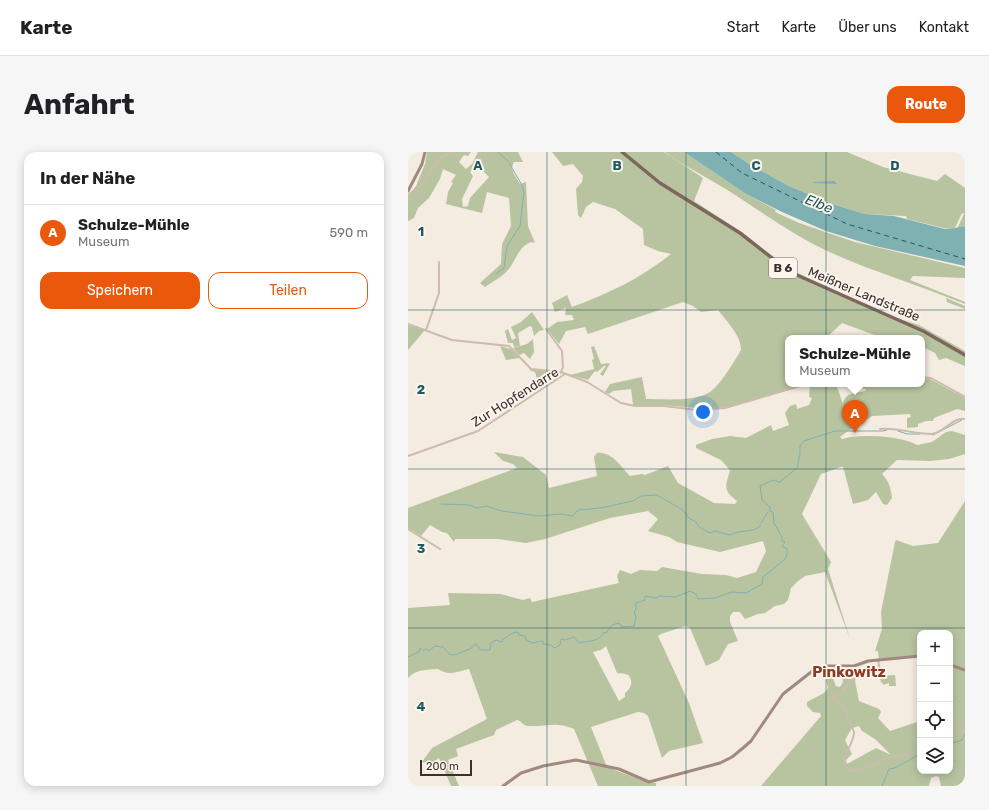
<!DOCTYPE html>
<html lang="de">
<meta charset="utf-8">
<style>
body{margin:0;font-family:Rubik,sans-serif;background:#f6f6f6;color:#202124}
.controls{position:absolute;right:12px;bottom:12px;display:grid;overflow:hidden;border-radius:8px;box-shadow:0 2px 10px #0003}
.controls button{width:36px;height:36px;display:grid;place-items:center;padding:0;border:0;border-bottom:1px solid #e0e0e0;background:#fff;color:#202124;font:20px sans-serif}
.scale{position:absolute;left:12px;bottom:10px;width:52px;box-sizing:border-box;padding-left:4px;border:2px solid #3b302b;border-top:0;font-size:11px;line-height:14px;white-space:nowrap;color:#3b302b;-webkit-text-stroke:3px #fbf5ee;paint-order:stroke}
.you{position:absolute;left:295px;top:260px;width:14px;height:14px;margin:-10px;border:3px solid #fff;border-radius:50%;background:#1a73e8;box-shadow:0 0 0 6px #1a73e833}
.badge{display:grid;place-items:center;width:26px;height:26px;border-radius:50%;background:#ea580c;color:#fff;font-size:13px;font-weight:700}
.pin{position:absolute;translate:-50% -33px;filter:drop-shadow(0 1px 2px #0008)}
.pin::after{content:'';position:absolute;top:21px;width:14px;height:12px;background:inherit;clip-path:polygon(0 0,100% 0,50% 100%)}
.popup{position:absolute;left:377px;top:183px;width:140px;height:52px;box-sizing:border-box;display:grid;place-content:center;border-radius:8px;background:#fff;filter:drop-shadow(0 1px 3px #0005);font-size:13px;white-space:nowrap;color:#757577}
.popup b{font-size:15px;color:#202124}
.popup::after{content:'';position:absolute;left:50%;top:100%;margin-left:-8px;border:8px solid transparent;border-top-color:#fff}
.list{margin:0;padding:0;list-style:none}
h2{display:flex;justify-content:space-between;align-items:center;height:52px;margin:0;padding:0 16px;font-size:17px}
h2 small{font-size:13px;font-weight:400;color:#757577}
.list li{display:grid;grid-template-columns:26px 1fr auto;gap:12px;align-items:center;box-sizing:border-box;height:56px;padding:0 16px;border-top:1px solid #e0e0e0}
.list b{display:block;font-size:15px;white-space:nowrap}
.list p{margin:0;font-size:13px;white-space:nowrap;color:#757577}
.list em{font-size:13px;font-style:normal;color:#757577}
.actions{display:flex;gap:8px;padding:12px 16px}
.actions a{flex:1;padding:9px 0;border:1px solid #ea580c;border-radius:12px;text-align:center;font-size:14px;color:#ea580c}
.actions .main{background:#ea580c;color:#fff}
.icon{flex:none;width:22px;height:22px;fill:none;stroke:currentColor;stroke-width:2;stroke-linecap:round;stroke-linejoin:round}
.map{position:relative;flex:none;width:557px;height:634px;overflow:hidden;border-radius:12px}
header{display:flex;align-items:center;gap:24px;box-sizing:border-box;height:56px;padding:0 20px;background:#fff;border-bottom:1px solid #e0e0e0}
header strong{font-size:19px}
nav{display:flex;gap:22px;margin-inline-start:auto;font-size:14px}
.intro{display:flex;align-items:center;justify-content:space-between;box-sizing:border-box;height:96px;padding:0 24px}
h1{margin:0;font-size:28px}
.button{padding:10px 18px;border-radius:12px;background:#ea580c;color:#fff;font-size:14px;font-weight:700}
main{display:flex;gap:24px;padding:0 24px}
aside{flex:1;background:#fff;border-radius:12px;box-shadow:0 2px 10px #0003}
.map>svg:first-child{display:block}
.green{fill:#b8c4a0;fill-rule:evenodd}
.water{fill:#7fb0b2}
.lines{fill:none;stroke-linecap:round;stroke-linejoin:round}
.stream{stroke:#7fb0b2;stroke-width:1}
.ferry{stroke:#1f5a5e;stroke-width:1;stroke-dasharray:5 4;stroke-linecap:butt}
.street{stroke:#cdbbac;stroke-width:2}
.secondary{stroke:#a18a7d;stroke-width:3}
.primary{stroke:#7d675c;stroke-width:3.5}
.grid{fill:none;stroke:#1f5a5e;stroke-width:1;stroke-opacity:0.55}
.labels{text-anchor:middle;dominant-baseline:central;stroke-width:4;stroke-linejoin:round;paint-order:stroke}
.shield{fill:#fbf5ee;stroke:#756b66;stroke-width:1}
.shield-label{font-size:12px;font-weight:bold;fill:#3b302b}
.street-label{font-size:13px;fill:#3b302b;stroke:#fbf5ee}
.water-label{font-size:14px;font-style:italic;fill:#1f5a5e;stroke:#fbf5ee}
.quarter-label{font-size:15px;font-weight:bold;fill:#8c3b22;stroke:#fbf5ee}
.grid-label{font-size:13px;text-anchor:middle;font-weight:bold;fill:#1f5a5e;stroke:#fbf5ee;stroke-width:4;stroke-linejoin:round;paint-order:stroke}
</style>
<header>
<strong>Karte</strong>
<nav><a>Start</a><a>Karte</a><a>Über uns</a><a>Kontakt</a></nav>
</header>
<div class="intro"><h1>Anfahrt</h1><a class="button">Route</a></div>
<main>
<aside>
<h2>In der Nähe<small></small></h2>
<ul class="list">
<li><span class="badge">A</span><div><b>Schulze-Mühle</b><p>Museum</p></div><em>590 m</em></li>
</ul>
<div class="actions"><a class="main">Speichern</a><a>Teilen</a></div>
</aside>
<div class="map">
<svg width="557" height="634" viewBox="0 0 557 634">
<rect width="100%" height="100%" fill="#f4ebe1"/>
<!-- green -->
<g class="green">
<path d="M19,0H63L60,4L56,3L51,10L58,17L64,12L70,0H110L115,10H106C101,19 108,24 112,32L118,30L120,74L127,91L123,90C110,95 108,109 100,118C94,125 84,130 77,135L72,131L93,112L94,92L103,74L101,46L79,40L74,61L38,52L40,40L45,31L43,30L48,23L35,17L32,27L21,46L10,56L6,66L0,69V44L8,34L17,12ZM69,13L81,25L62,46L60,54L55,55L54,47L65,24L62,20Z"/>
<path d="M144,0H213L246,27L333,83L379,120L506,176L557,204V214L538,206L531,208L527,201L515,195L514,196V186H475L434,171L418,186H380V232H396L322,255L299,257L255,253H225L223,237L205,239L201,242L197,240L202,232L234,225L238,247C255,247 287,250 302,240C313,232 326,210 333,198C333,183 319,170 310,158L293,160L285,154L275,150L180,182L177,175L158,179L151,192L139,177L149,170L166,168L164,163H157L158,156L147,160L144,151L159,143L164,155C200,142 233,126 263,102L250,99L236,93L235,77L207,57L185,50L178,55L173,66L170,63L168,37L174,30L175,24L165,12L155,14Z"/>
<polygon points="216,0 256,0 295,26 286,49 335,81 377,115 437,143 378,117 348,92 256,32"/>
<path d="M257,0H276L338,42L368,58L367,60L391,71L447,90L557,116V126L505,124L502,128L557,150V152C508,132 455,117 407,93C371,74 339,49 304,29C288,19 272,12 257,0Z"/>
<polygon points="323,0 439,0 475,15 529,29 537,22 557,36 557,75 550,75 556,62 554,61 547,76 544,78 499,67 498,64 457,62 424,52 381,34 346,15"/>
<polygon points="538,146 557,154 557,157 539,150"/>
<polygon points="124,160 136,178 131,179 126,184 124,175 122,174 110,181 112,194 106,195 105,191 100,191 97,179 100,177 104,188 108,186 103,175 113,170"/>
<polygon points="489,166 511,173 557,199 557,201"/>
<polygon points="0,173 17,178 0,198"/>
<polygon points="125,187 126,200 122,207 116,201 111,203 105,196 119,192"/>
<polygon points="92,194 105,198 111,206 98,208"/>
<polygon points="186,194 193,212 202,211 195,224 192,222 198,214 196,214 189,220 187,219 180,228 162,223 186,217 184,208 186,207 183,195"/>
<polygon points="123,217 153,221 153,222 132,237 127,220 121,218"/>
<path d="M514,226L522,227L557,246V259L549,257L526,266L525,269H518L510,272V275L499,276V266L503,265L502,262L464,264L454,270L451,275L443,277L432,285L434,287C450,281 496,284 509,293L524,290L538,280L544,279L557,283V302L541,307L522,309L489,308L474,322C481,329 483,337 484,346L479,353L475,352L468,340L460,348L445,352L435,315H433L413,322L394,362L423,410L420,417L442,487L417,420L397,424L390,429L383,436L380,448L376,452L367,454L357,461L350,462L337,467L332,460H325L322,464V470L330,489L320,492L311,508L298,514L282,476L277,474L253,482L250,484L281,551L295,591L261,599L254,606L240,564L236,561L230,560L183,575L199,615L238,630L248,631V634H190L166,577C147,569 139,575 120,574C115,574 114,569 109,568L88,578L86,583L48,597L50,604L40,608L51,634H43L31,606L22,612L14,610L24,596L79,567L61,517C50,520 40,524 30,517C18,518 8,517 0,526V456L42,453L40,441L93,442L115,448L122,446L124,450L211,431L209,424L212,418L223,422L232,418L249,419L254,415L294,422L318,423L329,426L348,420L358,399L355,389L312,400L269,390L261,385L240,379L250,367L240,359L202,366L137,387L118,391L90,387H47L46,390L39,381L34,380L22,373L13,384L0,376V356L109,316L105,312L95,309L86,300L115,305L138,323L141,336L189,324L186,305L189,301C204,299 213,315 222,324L234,322L237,323L260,314L270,331L306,351L327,352L329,349C314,338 318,334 322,318L313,308L288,296V293L304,287L322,284L338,286L363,273L365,279L381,273L377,261L382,254L388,252L389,257L401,253L404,246L401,245L402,232H428L435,252C436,241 448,241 457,239L458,237L429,232H514ZM198,494L209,521C213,522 217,521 220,523C226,528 223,537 217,541V545L211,549L185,500L193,498Z"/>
<path d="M557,349V634H533L531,625L528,624L523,626L521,634H353L413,564L412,561L405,560L399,554V550L416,541L420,536L418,528L424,524L428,534L432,535L435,530L434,524L440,525L446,518H451L447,529L451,549L471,557L473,560L470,566L482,579L512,569V619H542V481H512V503L471,507L470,499H467L474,477L473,460L487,390L488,388L505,394L530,391ZM451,574L454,579L467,587L483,603L468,596L439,612L438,608L444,602L437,588L444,576Z"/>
<polygon points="487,523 488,534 481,534 481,531 475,533 473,524"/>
</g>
<!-- water -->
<g class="water">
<path d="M276,0H323L346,15L381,34L424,52L457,62L486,64L537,77C545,78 550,74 557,75V114L467,94L418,79L374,60L338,42Z"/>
<polygon points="426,29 429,32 405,31 406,30"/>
</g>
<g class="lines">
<!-- stream -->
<g class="stream">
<polyline points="90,0 100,9"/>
<polyline points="88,122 96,116 99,94 112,74 116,41 114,33 101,11"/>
<polyline points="490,279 499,282 512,282"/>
<polyline points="525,283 554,268"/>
<path d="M33,352L62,353L69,356L78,354L94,359L131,364L153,362L165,364L170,358L192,356L225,349L233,344L249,343L275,358L281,366L288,370L291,375L302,381L307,379L322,383C332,377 345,382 353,373"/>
<polyline points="353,371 360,360"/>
<path d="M0,505L11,500L12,496L15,499L18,497L21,499L27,494L35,495L41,502L46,503L62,497L68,492L73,498H82L83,491L88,488L94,490C95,486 104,480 110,480L111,483L117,484L118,488L124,491L135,489V492L142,493L147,496L152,493L153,487L157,488L166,485L171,491C181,488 191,491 196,480L198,481L204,473L211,471L214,475L226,474L228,465L226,460L228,457V451L237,448L236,446L238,444L248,446L251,444L268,445L282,439L288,442L290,447L307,446L324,440L338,441L354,432L355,425L377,407L379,403V397L374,394L377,390L374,389V385L366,371L365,360L362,359V355L354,348L352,334L365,328L372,330L389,316L392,302V294L396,289L427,279H475L479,278"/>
<polyline points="542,592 554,588 557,582"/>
<polyline points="474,634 481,617 487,616 512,602"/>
</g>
<!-- ferry -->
<polyline class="ferry" points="308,0 334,21 439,72 557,107"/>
<!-- street -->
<g class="street">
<polyline points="70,9 72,0"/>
<polyline points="0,43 14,32 32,6 45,0"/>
<polyline points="0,172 44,188 101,194 123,217 153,220 179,230 213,251 227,254 256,254 289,258 317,256 399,232"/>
<polyline points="138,177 154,199 155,215 153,220"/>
<polyline points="18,178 31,141 31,110"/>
<polyline points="514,225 523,226 557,245"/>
<path d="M472,277C489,275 505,282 523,282C535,282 544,265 557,267"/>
<polyline points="0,304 70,279 157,222"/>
<polyline points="0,377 32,397"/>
<polyline points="470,508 474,530"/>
<path d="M445,515L449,518L447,526L439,532L435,540L424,546L436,555L446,580C446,592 431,607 439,617C455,623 469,608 483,605C497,602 498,607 512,597"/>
<polyline points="542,585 557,577"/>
</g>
<!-- secondary -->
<g class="secondary">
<polyline points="0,39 14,12 17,0"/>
<polyline points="542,513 557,518"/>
<polyline points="95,634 113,621 135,614 168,608 211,617 241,630 312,611 324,605 335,596 343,589 375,542 407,517 417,514 446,514 460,509 512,504"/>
</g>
<!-- primary -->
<polyline class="primary" points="214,0 252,31 332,81 382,120 515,179 557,203"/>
</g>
<!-- grid -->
<path class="grid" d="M139,0V634M278,0V634M418,0V634M0,158H557M0,317H557M0,476H557"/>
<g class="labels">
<!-- shield labels -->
<rect class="shield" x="361" y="106" width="28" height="20" rx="3"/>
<g class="shield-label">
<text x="375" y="116">B 6</text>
</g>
<!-- street labels -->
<g class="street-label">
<text transform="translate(456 142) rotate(23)">Meißner Landstraße</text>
<text transform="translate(107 245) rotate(-32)">Zur Hopfendarre</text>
</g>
<!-- water labels -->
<g class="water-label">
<text transform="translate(411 52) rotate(22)">Elbe</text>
</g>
<!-- quarter labels -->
<g class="quarter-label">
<text x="441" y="520">Pinkowitz</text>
</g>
</g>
<g class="grid-label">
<text x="70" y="18">A</text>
<text x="209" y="18">B</text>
<text x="348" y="18">C</text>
<text x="487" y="18">D</text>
<text x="13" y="84">1</text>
<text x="13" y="242">2</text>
<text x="13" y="401">3</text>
<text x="13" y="559">4</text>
</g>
</svg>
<div class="controls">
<button>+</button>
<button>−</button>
<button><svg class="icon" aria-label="locate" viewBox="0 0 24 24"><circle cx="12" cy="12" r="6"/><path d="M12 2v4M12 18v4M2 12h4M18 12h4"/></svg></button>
<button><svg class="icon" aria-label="layers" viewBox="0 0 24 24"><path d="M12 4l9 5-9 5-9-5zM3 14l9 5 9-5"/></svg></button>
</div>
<div class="scale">200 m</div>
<div class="you"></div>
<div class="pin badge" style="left:447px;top:281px">A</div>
<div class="popup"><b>Schulze-Mühle</b>Museum</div>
</div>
</main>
